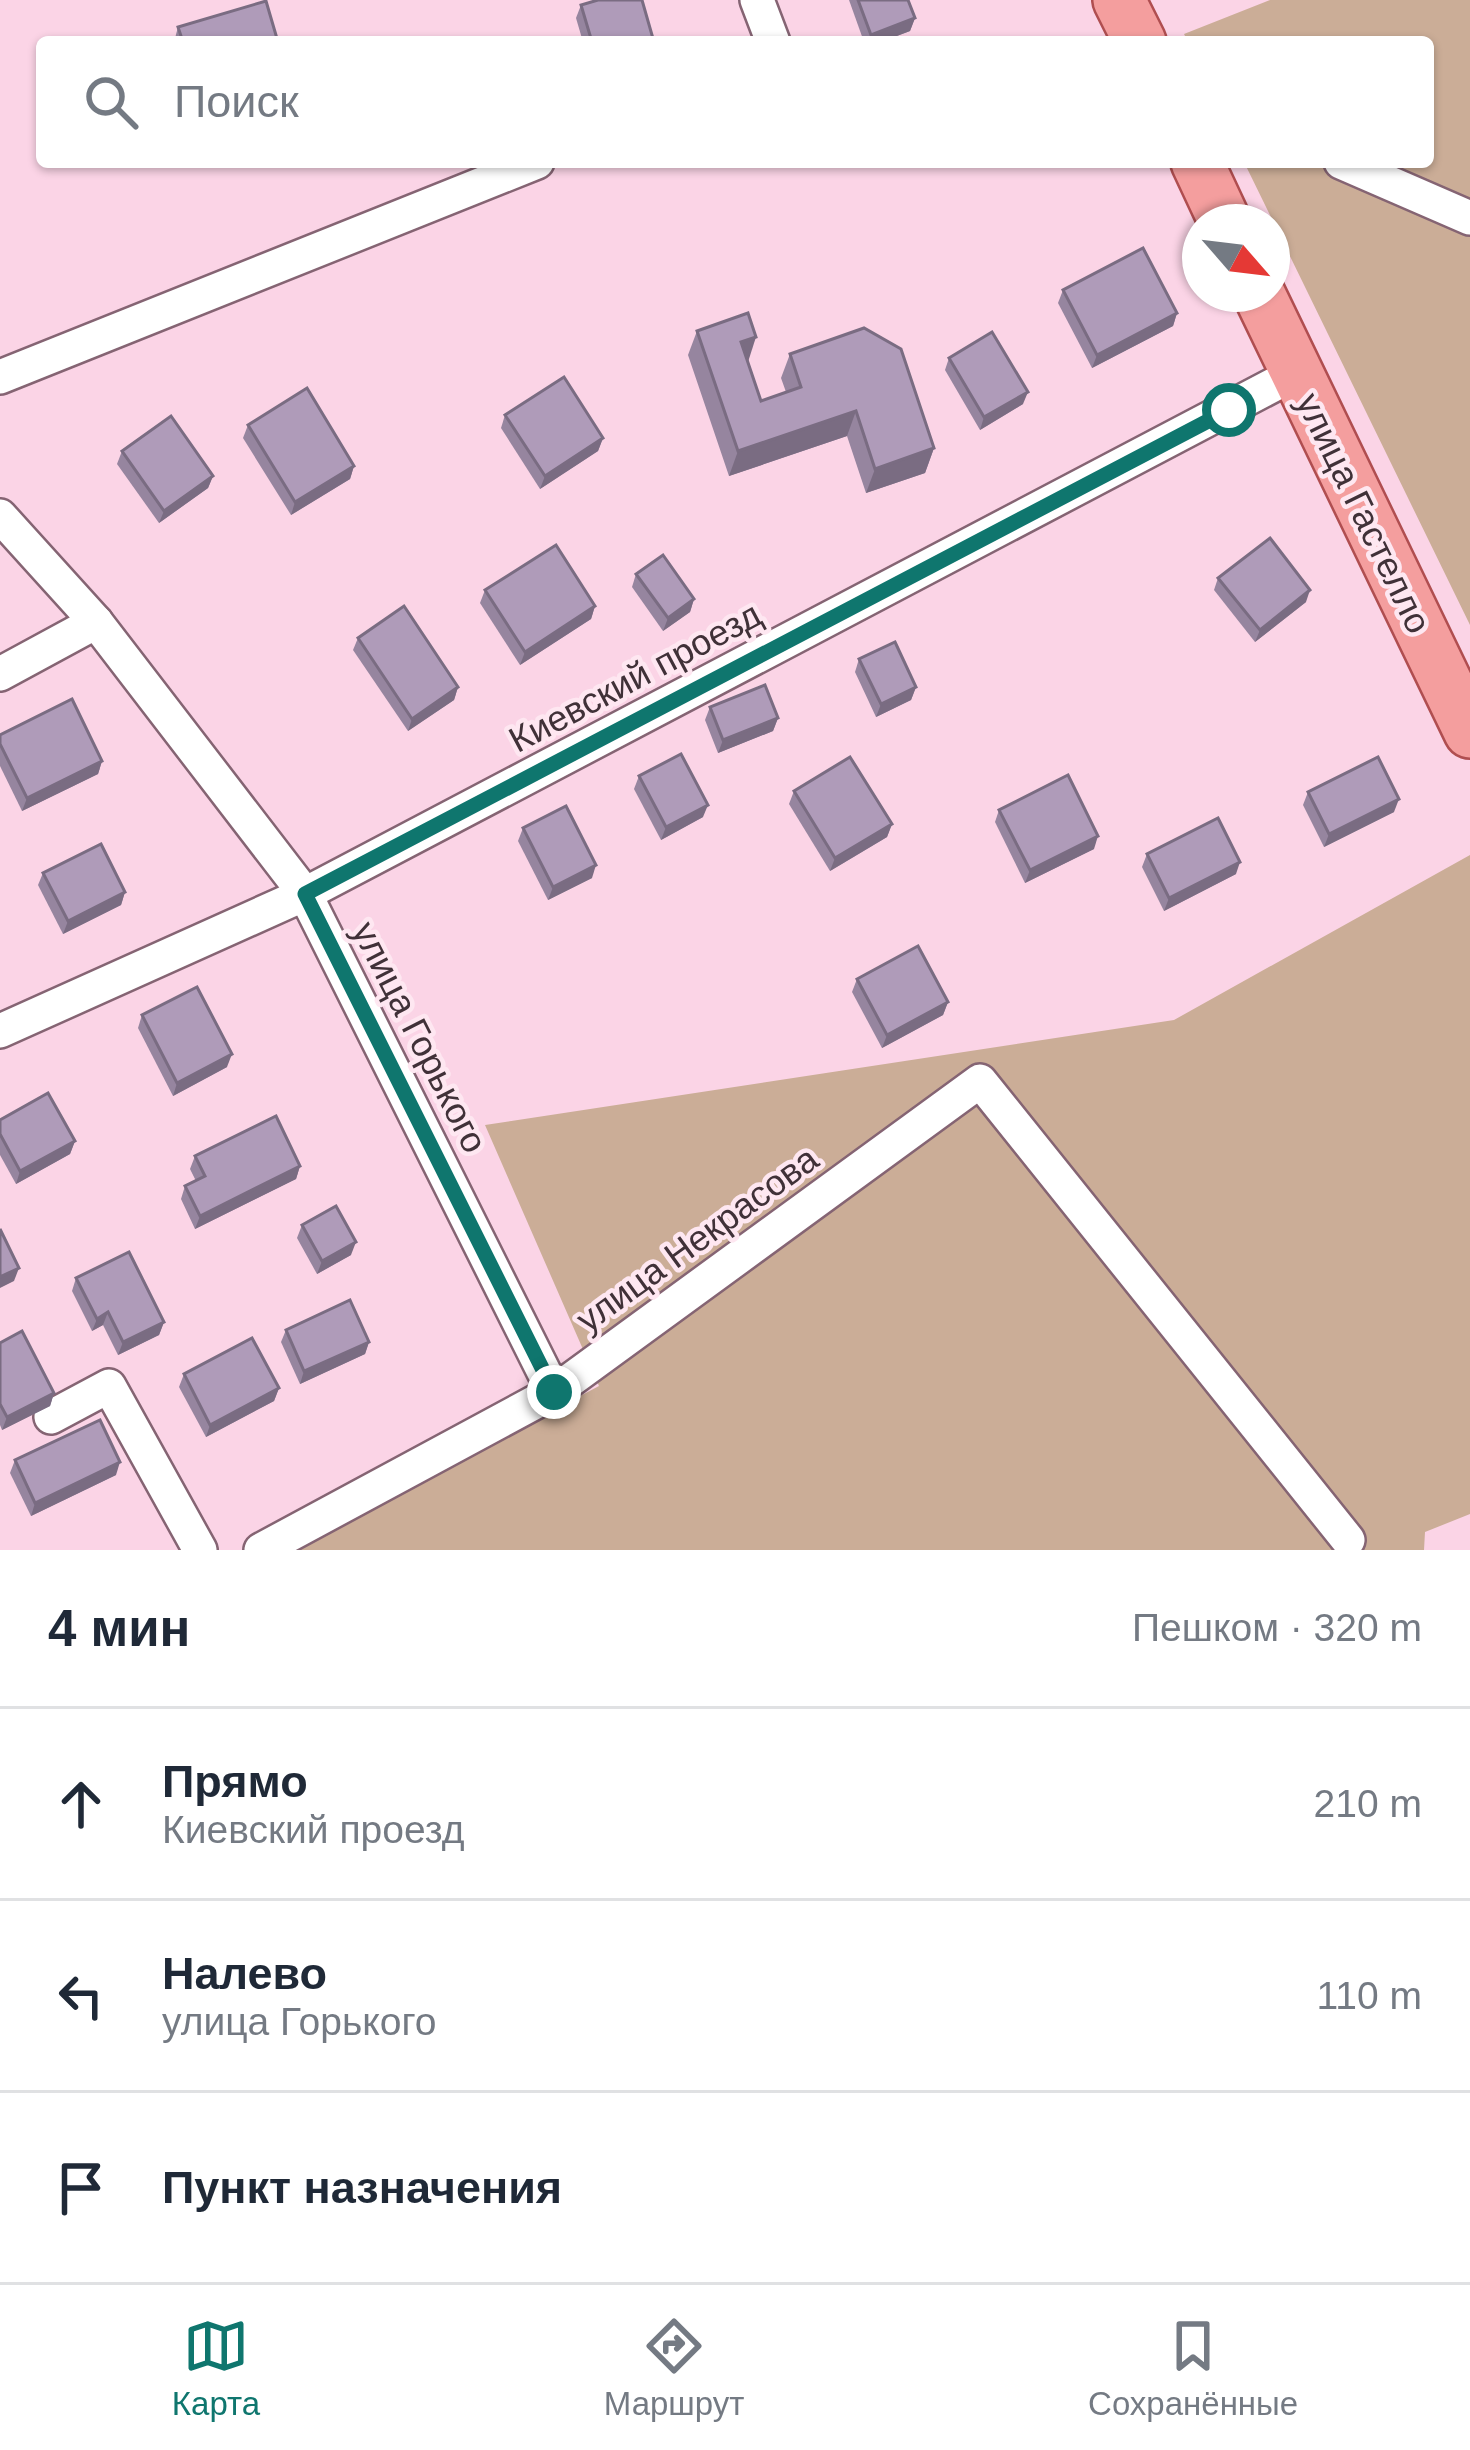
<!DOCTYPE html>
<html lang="ru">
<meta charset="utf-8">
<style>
body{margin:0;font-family:Arial,sans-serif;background:#f6f6f7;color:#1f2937}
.compass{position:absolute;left:1182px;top:204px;width:108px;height:108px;border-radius:50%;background:#fff;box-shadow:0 3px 9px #0004;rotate:118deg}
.stop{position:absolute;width:36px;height:36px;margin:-27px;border:9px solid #0f766e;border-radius:50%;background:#fff}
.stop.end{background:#0f766e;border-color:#fff;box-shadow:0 3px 12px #0008}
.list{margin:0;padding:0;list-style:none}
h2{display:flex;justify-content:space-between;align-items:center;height:156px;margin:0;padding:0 48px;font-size:51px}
h2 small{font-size:39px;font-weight:400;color:#747a83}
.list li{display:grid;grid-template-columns:78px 1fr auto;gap:36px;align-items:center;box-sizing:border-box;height:192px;padding:0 48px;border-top:3px solid #e0e1e3}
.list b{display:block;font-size:45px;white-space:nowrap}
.list p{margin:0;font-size:39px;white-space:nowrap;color:#747a83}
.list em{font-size:39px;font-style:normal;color:#747a83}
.icon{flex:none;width:66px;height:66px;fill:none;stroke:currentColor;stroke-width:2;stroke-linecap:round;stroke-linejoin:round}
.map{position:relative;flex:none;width:1470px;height:1550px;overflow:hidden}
.search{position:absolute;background:#fff;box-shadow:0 3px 9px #0004;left:36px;right:36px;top:36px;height:132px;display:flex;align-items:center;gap:30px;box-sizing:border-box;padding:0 42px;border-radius:12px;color:#747a83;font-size:45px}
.sheet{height:732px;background:#fff}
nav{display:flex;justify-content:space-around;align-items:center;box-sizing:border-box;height:168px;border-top:3px solid #e0e1e3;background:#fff;font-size:33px;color:#747a83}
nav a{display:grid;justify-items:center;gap:6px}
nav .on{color:#0f766e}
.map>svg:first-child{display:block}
.forest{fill:#cbad97}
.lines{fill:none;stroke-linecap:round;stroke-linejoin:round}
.street-casing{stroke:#856473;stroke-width:38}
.primary-casing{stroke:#b04e50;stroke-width:56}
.street{stroke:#fff;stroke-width:33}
.primary{stroke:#f49e9e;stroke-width:51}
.wall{fill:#96859f}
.shaded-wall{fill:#7a6c82}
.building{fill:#af9bb9;stroke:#7a6c82;stroke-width:3}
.route{stroke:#0f766e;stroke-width:15}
.labels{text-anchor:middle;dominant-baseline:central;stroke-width:9;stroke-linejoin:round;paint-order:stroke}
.street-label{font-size:36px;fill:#403138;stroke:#fee7f1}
</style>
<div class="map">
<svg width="1470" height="1550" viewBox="0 0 1470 1550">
<rect width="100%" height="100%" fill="#fbd4e6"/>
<!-- forest -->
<g class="forest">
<polygon points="1270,0 1470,0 1470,625 1244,162 1428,162 1428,42 1188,42 1184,34"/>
<polygon points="1470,855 1470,1514 1425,1532 1424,1550 290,1550 599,1386 485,1125 1174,1020"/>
</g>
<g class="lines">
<defs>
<g id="street">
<polyline points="757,0 773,42"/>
<polyline points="1341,162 1470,218"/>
<polyline points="0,377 537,162"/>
<polyline points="0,516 96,622 305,894 554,1392"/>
<polyline points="0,674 96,622"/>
<polyline points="0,1031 305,894 1296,373"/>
<polyline points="51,1417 109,1386 200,1550"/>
<polyline points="261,1550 554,1392 980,1081 1348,1540"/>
</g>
<g id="primary">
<polyline points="1119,0 1140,42"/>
<polyline points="1197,162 1225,222"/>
<polyline points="1259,294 1470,732"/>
</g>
</defs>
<!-- street casing -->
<use href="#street" class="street-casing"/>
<!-- primary casing -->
<use href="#primary" class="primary-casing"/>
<!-- street -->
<use href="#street" class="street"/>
<!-- primary -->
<use href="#primary" class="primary"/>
</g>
<!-- wall -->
<g class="wall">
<polygon points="849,0 908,0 915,18 910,31 881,42 864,42"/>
<polygon points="581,5 654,42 583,42 576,18"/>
<polygon points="178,27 278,42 174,42"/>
<polygon points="1063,290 1177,313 1173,326 1092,368 1058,303"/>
<polygon points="697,331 748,361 761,401 786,392 781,378 790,354 934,448 925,473 866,493 847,436 729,476 688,355"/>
<polygon points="949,358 1023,404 980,430 945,370"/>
<polygon points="505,415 603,438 598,451 540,489 501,428"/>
<polygon points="248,425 354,466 350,479 291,515 243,438"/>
<polygon points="122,451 213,476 208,488 159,523 117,464"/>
<polygon points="636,574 694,599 690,612 663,631 632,587"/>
<polygon points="1218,578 1306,602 1255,642 1214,590"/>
<polygon points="485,590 595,606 591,619 520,665 480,603"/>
<polygon points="358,638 458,687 454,700 408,731 353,650"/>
<polygon points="859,659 916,687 911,700 876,717 855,672"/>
<polygon points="710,707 778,718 773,731 718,753 705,720"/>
<polygon points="0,744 102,761 98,774 22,811 0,766"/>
<polygon points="639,776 703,817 661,840 634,789"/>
<polygon points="794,791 892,824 887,837 830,871 789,804"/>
<polygon points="1308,792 1394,812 1324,847 1303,805"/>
<polygon points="999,810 1094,849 1025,883 995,822"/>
<polygon points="523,828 592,878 548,900 518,841"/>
<polygon points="1147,854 1236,874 1164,911 1142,867"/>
<polygon points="43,873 125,892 121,905 63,934 38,885"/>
<polygon points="857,979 948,1002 943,1015 882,1048 852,992"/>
<polygon points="142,1015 227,1067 173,1096 138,1028"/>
<polygon points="0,1120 75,1141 70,1154 16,1184 0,1155"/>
<polygon points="195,1156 300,1166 296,1179 195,1229 181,1199 185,1186 196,1181 190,1169"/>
<polygon points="302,1225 351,1255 317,1274 297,1238"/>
<polygon points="76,1278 164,1322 159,1335 118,1355 103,1325 92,1331 72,1291"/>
<polygon points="286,1330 369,1342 365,1354 300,1384 281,1342"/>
<polygon points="0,1343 54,1393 50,1406 2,1430 0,1425"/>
<polygon points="184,1374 279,1388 274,1401 206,1437 179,1387"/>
<polygon points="15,1460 116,1475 31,1516 10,1473"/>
</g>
<!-- shaded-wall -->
<g class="shaded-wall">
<polygon points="915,18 910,31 881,42 869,42 871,35"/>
<polygon points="1177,313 1173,326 1092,368 1097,355"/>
<polygon points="756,337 748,362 741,342"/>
<polygon points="1028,392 1023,404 980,430 984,417"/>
<polygon points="856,411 847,436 729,476 738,451"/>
<polygon points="603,438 598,451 540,489 545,476"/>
<polygon points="934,448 925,473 866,493 875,469"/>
<polygon points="354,466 350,479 291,515 295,502"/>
<polygon points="213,476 208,488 159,523 164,511"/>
<polygon points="1310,590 1306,602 1255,642 1260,630"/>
<polygon points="694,599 690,612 663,631 668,618"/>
<polygon points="595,606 591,619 520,665 525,652"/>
<polygon points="458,687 454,700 408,731 412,719"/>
<polygon points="916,687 911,700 876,717 881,704"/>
<polygon points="778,718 773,731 718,753 723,740"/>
<polygon points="102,761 98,774 22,811 27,798"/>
<polygon points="1399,799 1394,812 1324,847 1329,834"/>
<polygon points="708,805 703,817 661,840 666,827"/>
<polygon points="892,824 887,837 830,871 835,858"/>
<polygon points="1098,836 1094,849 1025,883 1030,870"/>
<polygon points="1240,862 1236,874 1164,911 1169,898"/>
<polygon points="596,865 592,878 548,900 553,887"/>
<polygon points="125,892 121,905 63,934 68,921"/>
<polygon points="948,1002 943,1015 882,1048 887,1035"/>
<polygon points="232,1054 227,1067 173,1096 177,1083"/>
<polygon points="75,1141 70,1154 16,1184 20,1171"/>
<polygon points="300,1166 296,1179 195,1229 200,1216"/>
<polygon points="356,1242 351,1255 317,1274 322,1261"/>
<polygon points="19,1268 14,1281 0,1288 0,1277"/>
<polygon points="108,1312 103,1325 92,1331 97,1319"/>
<polygon points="164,1322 159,1335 118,1355 123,1342"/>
<polygon points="369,1342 365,1354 300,1384 304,1371"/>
<polygon points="279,1388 274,1401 206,1437 210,1425"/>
<polygon points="54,1393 50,1406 2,1430 7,1417"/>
<polygon points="120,1462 116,1475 31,1516 35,1503"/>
</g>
<!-- building -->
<g class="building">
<polygon points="598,0 642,0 654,42 592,42 581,5"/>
<polygon points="858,0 908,0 915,18 871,35"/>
<polygon points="266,1 278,42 183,42 178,27"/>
<polygon points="1143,248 1177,313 1097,355 1063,290"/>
<polygon points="748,313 756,337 741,342 761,401 801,387 790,354 864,328 901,349 934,448 875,469 856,411 738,451 697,331"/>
<polygon points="992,332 1028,392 984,417 949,358"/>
<polygon points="564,377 603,438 545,476 505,415"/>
<polygon points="307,388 354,466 295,502 248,425"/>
<polygon points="171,416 213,476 164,511 122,451"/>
<polygon points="1270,538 1310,590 1260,630 1218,578"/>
<polygon points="556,545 595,606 525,652 485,590"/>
<polygon points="663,555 694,599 668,618 636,574"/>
<polygon points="404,606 458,687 412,719 358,638"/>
<polygon points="895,642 916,687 881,704 859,659"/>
<polygon points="765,685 778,718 723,740 710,707"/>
<polygon points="72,699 102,761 27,798 0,744 0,735"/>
<polygon points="681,754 708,805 666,827 639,776"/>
<polygon points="850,757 892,824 835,858 794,791"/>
<polygon points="1378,757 1399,799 1329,834 1308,792"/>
<polygon points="1068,775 1098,836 1030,870 999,810"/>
<polygon points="566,806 596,865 553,887 523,828"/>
<polygon points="1218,818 1240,862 1169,898 1147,854"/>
<polygon points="101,844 125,892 68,921 43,873"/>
<polygon points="918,946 948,1002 887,1035 857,979"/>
<polygon points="197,987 232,1054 177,1083 142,1015"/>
<polygon points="48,1093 75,1141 20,1171 0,1134 0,1120"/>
<polygon points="276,1116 300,1166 200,1216 185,1186 205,1176 195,1156"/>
<polygon points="336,1206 356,1242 322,1261 302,1225"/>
<polygon points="0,1229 19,1268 0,1277"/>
<polygon points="129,1252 164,1322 123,1342 108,1312 97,1319 76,1278"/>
<polygon points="350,1300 369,1342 304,1371 286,1330"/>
<polygon points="22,1331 54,1393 7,1417 0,1404 0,1343"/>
<polygon points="252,1338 279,1388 210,1425 184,1374"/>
<polygon points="100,1420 120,1462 35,1503 15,1460"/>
</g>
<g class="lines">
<!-- route -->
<polyline class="route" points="554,1392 305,894 1229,410"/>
</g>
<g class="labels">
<!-- street labels -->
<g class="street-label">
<text transform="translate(1364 513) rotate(64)">улица Гастелло</text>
<text transform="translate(635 677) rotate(-28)">Киевский проезд</text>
<text transform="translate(420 1037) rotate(63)">улица Горького</text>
<text transform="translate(697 1239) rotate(-36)">улица Некрасова</text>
</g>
</g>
</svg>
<svg class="compass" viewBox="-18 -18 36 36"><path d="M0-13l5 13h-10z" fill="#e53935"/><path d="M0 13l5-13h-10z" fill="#747a83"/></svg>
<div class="stop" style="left:1229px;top:410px"></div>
<div class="stop end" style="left:554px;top:1392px"></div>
<div class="search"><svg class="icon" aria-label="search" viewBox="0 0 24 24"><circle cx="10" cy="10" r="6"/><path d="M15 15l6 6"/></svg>Поиск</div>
</div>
<section class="sheet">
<h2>4 мин<small>Пешком · 320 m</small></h2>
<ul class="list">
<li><svg class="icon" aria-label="ahead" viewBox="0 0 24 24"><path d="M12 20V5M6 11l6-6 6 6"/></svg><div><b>Прямо</b><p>Киевский проезд</p></div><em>210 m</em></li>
<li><svg class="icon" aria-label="left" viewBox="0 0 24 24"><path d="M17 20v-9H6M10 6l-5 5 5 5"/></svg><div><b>Налево</b><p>улица Горького</p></div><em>110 m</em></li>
<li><svg class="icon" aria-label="arrive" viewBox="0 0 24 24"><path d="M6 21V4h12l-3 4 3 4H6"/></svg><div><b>Пункт назначения</b></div></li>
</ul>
</section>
<nav>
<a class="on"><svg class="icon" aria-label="map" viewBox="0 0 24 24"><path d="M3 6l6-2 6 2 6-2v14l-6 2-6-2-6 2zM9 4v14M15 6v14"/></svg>Карта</a>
<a><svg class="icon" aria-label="directions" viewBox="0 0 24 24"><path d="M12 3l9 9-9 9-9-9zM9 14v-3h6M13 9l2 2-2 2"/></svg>Маршрут</a>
<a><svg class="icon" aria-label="saved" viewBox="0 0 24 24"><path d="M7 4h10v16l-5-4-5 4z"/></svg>Сохранённые</a>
</nav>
